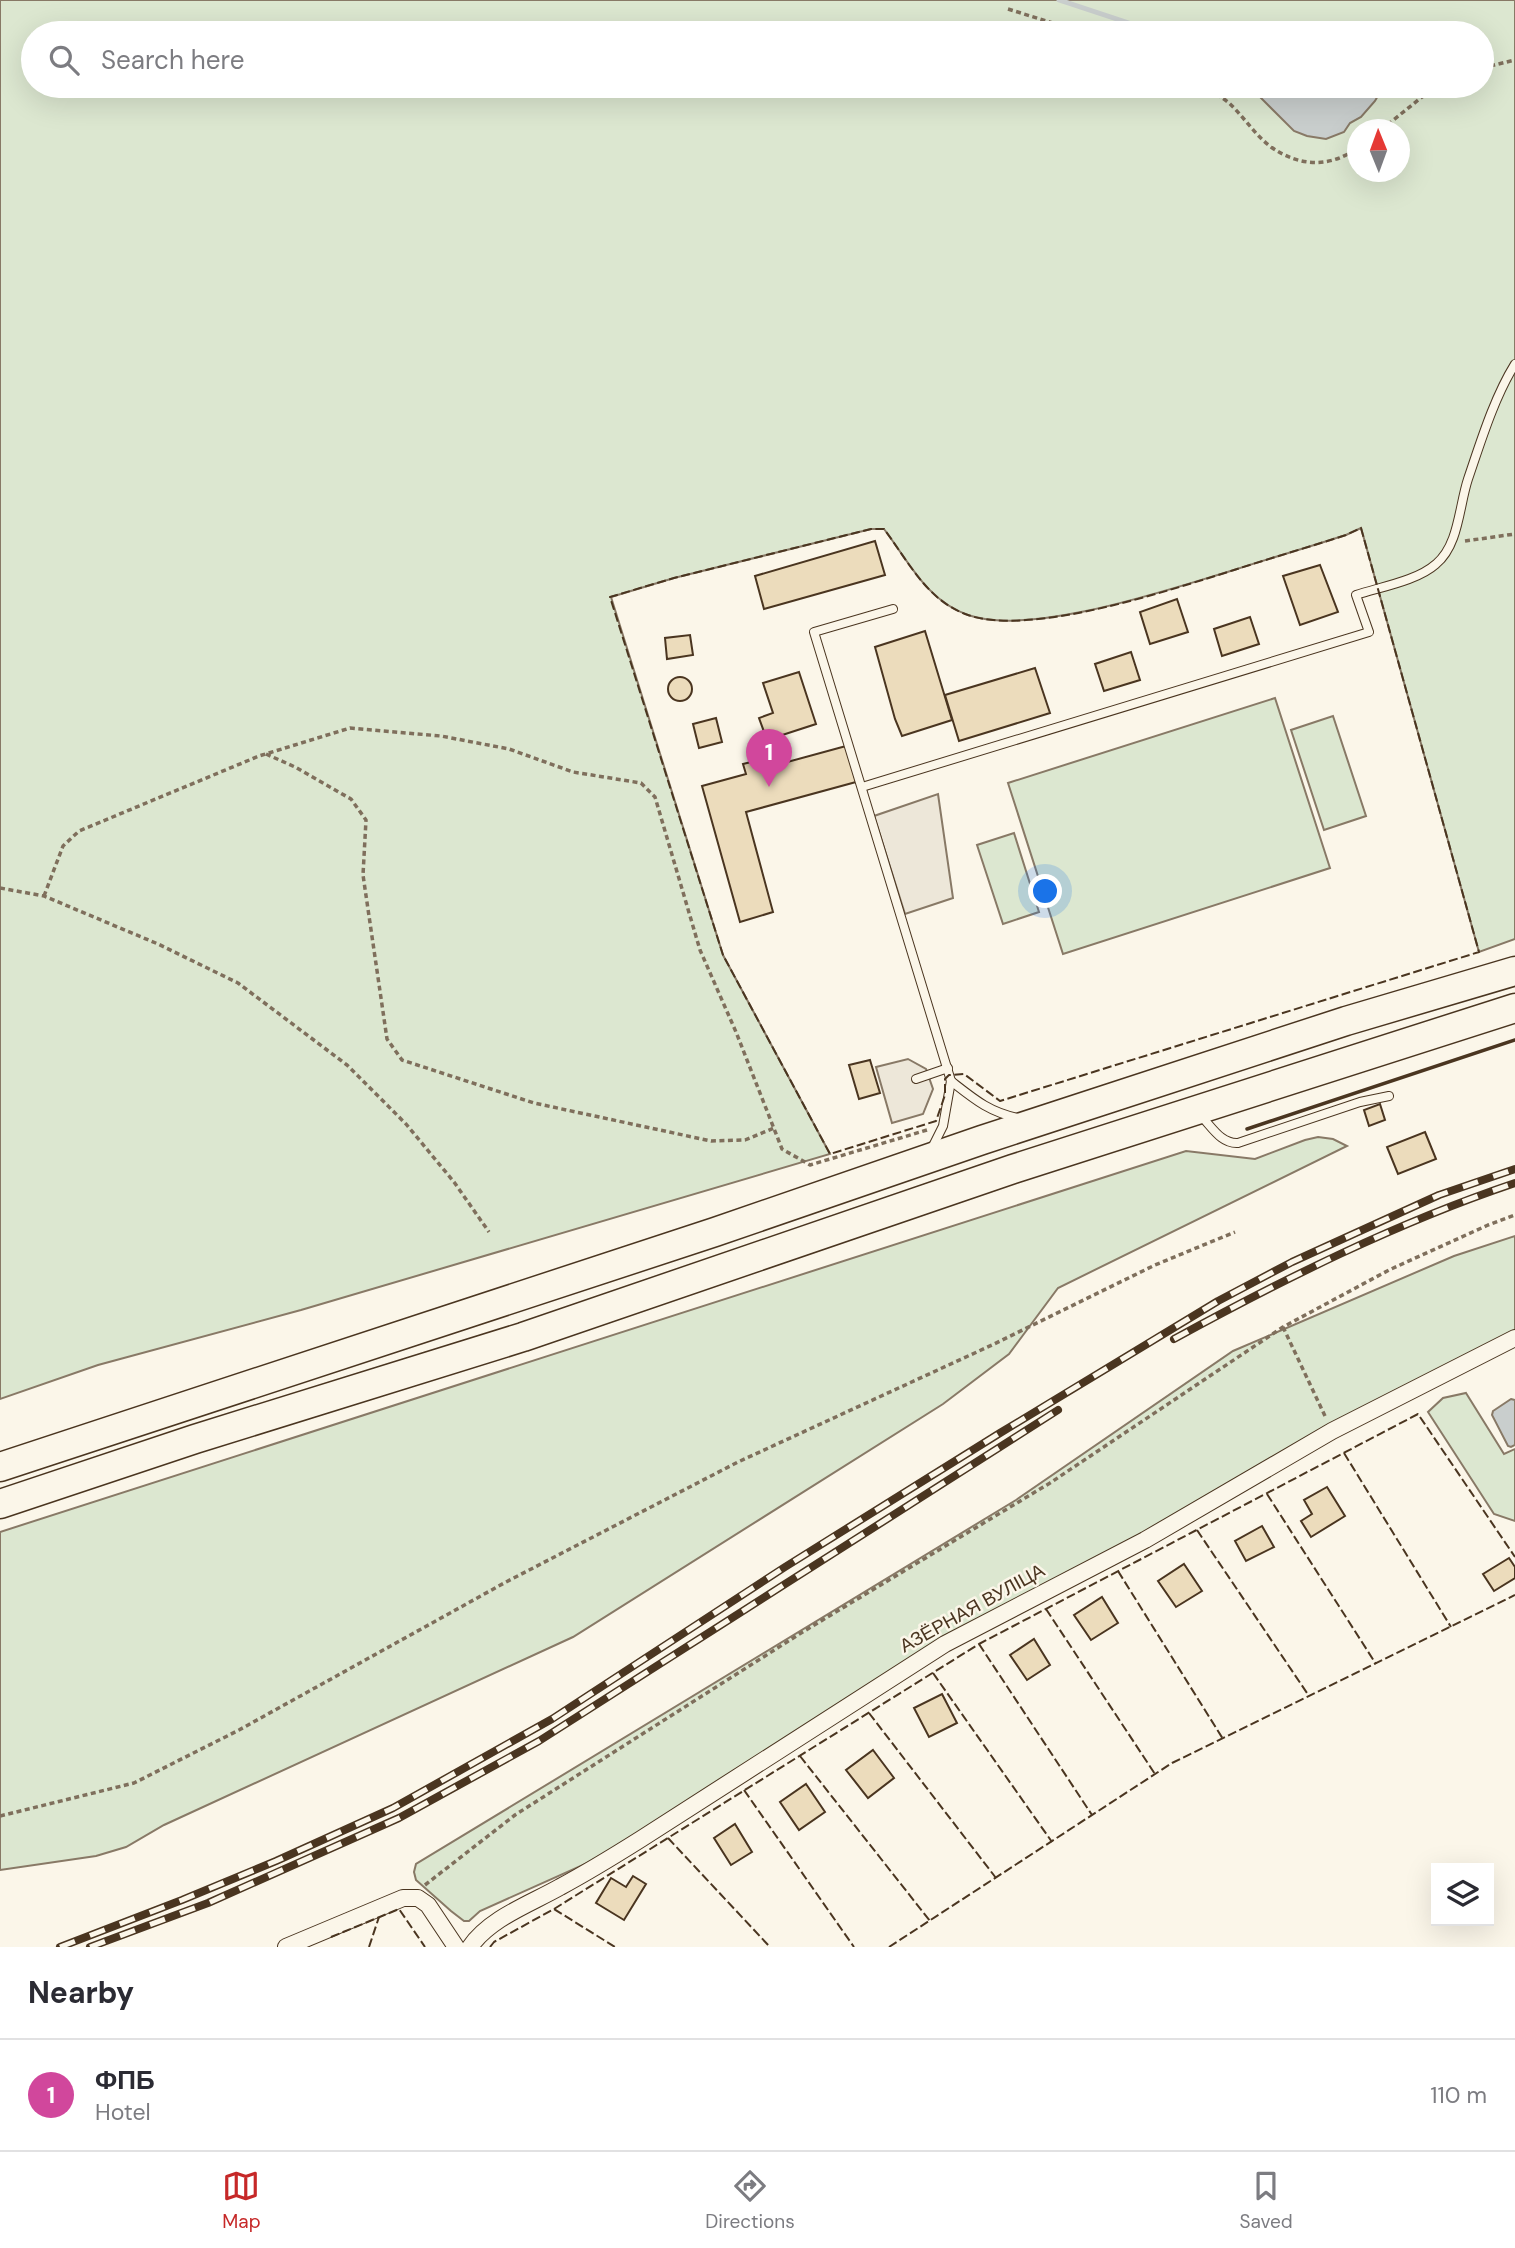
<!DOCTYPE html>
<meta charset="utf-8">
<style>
body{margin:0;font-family:"DM Sans",sans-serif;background:#f2f2f3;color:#2b2b33}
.controls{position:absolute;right:21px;bottom:21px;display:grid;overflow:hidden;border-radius:0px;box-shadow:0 7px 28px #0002}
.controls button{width:63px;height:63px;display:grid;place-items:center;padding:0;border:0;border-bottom:2px solid #e1e1e2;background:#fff;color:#2b2b33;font:35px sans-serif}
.compass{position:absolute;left:1347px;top:119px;width:63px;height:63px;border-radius:50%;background:#fff;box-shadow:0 7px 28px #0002;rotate:359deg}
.you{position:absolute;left:1046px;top:892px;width:24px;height:24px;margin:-18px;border:5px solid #fff;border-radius:50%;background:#1a73e8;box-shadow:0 0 0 10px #1a73e833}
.badge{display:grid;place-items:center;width:46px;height:46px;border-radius:50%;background:#c62828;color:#fff;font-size:23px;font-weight:700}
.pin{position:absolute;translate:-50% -58px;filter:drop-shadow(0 2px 4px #0008)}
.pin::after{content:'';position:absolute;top:37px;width:24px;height:21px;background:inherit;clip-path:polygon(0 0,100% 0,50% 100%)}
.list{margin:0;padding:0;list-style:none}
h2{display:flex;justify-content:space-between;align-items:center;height:91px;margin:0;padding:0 28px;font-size:30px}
h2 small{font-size:23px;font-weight:400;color:#7c7c81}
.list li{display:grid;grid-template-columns:46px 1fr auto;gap:21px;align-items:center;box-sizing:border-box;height:112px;padding:0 28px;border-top:2px solid #e1e1e2}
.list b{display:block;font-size:26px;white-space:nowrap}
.list p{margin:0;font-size:23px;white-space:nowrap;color:#7c7c81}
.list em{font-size:23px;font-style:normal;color:#7c7c81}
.icon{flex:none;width:38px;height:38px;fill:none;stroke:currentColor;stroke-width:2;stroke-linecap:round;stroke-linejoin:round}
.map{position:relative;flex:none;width:1515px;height:1947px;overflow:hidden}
.search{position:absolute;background:#fff;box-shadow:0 7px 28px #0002;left:21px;right:21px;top:21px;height:77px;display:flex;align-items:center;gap:18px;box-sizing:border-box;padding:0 24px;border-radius:38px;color:#7c7c81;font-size:26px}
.sheet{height:203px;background:#fff}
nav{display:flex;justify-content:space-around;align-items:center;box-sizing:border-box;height:98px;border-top:2px solid #e1e1e2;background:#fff;font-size:19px;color:#7c7c81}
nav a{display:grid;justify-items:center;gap:4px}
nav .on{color:#c62828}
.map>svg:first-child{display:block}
.green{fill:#dce7d0;stroke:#887966;stroke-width:2;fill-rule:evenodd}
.parking{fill:#ede7d9;stroke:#887966;stroke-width:2}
.water{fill:#c9cecd;stroke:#887966;stroke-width:2}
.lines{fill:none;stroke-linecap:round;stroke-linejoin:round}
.stream{stroke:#c9cecd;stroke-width:5}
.building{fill:#ecdcbc;stroke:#4a3520;stroke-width:2}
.lane-casing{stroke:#4a3520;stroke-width:10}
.street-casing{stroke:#4a3520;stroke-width:18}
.highway-casing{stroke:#4a3520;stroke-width:31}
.path{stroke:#7f6f5c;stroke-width:3.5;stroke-dasharray:5 3.5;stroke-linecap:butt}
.lane{stroke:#fbf6e9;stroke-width:8}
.street{stroke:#fbf6e9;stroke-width:16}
.highway{stroke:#fbf6e9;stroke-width:28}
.rail-casing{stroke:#4a3520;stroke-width:8}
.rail{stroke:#fbf6e9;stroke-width:5;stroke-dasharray:16;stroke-linecap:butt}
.fence{stroke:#4a3520;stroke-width:2;stroke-dasharray:9 3.5;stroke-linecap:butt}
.wall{stroke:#4a3520;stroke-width:3.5}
.labels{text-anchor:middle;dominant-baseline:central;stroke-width:5;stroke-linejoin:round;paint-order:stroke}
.street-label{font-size:19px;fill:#4a3520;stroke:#fbf6e9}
</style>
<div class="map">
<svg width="1515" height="1947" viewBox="0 0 1515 1947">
<rect width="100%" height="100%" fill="#fbf6e9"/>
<!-- green -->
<g class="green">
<path d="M0,0H1515V939L1479,952L1361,528L1346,535C1309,547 1271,558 1234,570C1170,589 1031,637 968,615C927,601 909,562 884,529H871L674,578L611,597L723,955L830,1154L301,1310L98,1365L0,1399ZM33,33H1482V86H33ZM1358,130H1400V172H1358Z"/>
<polygon points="1275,698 1330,868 1063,954 1008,783"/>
<polygon points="1333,716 1366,816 1324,830 1291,730"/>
<polygon points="1014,833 1039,912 1003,924 977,845"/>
<polygon points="1318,1137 1333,1139 1347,1146 1058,1288 1009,1354 943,1404 573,1637 164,1825 126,1847 96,1856 0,1870 0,1532 1186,1151 1255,1159 1305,1140"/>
<polygon points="1515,1236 1515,1338 945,1644 641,1839 480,1911 469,1921 464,1921 451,1911 416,1880 414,1872 416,1864 1016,1500 1233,1351 1454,1256"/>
<polygon points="1466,1393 1504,1454 1515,1449 1515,1521 1494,1514 1428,1412 1443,1398"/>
</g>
<!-- parking -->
<g class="parking">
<polygon points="938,794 953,898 905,914 874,816"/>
<polygon points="908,1059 926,1069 933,1089 923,1114 892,1123 876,1067"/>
</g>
<!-- water -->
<g class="water">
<polygon points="1256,86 1388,86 1383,87 1375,101 1361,117 1350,123 1344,132 1326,139 1307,136 1294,131 1259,96"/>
<polygon points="1511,1399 1515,1400 1515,1445 1511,1447 1508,1446 1492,1415 1493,1411"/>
</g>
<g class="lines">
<!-- stream -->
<polyline class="stream" points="1059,0 1159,33"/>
</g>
<!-- building -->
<g class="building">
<polygon points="875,541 885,575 764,609 755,576"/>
<polygon points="1320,565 1338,612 1300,625 1283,576"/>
<polygon points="1177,599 1188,632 1150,644 1140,612"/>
<polygon points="1250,617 1259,644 1222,656 1214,629"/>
<polygon points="925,631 952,720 902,736 895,719 875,647"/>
<polygon points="690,635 693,655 667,659 665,638"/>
<polygon points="1131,652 1140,680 1104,691 1095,664"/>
<polygon points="1035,668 1050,713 959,741 945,695"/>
<polygon points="799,672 816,724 767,740 759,718 773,713 763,683"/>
<circle cx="680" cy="689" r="12"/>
<polygon points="716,718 722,742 699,748 693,724"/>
<polygon points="846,746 856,782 746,812 773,912 740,922 702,786 746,774 743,764 767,758 769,767"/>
<polygon points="870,1060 880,1093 859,1099 849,1065"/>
<polygon points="1380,1104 1385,1120 1369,1126 1364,1110"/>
<polygon points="1425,1132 1436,1159 1398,1174 1387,1147"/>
<polygon points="1327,1487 1345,1516 1311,1537 1301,1521 1312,1514 1304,1500"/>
<polygon points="1262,1526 1274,1547 1246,1561 1235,1541"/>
<polygon points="1509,1558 1515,1567 1515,1578 1494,1591 1483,1574"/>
<polygon points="1184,1564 1202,1591 1176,1607 1158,1581"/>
<polygon points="1102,1597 1118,1623 1091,1640 1074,1615"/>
<polygon points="1034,1639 1050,1665 1027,1680 1010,1655"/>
<polygon points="942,1694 957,1723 929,1737 914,1708"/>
<polygon points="873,1750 894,1778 868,1798 846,1770"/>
<polygon points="806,1784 825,1812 799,1830 780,1802"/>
<polygon points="735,1824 752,1852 731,1865 714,1838"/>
<polygon points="633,1876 646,1884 624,1920 596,1903 611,1878 626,1887"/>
</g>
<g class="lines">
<defs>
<g id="lane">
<polyline points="893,609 814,632 951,1081 943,1126 931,1150"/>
<path d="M862,787L1369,632L1356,595C1380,587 1417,581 1436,564C1459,545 1459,506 1468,479C1481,441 1494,398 1515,364"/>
<polyline points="916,1079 948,1068"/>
<path d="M951,1081C974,1099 989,1112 1018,1118"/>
<path d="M1201,1116C1212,1127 1221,1144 1238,1143L1360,1102L1389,1096"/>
</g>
<g id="street">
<polyline points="286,1947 403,1898 418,1898 428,1905 456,1947"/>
<path d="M470,1947C490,1918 530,1904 560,1887C588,1872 614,1856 641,1839L945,1644L1145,1540L1332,1431L1515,1338"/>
</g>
<g id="highway">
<polyline points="0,1467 715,1232 982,1140 1346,1021 1515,971"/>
<polyline points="0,1504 195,1439 523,1337 1013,1169 1515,1008"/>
</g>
</defs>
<!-- lane casing -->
<use href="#lane" class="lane-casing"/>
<!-- street casing -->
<use href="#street" class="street-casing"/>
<!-- highway casing -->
<use href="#highway" class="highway-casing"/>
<!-- path -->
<g class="path">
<polyline points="1008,9 1085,33"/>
<polyline points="1482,68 1515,60"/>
<path d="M1201,86C1210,91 1221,96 1229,103C1244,117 1255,135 1271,147C1300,167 1329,168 1358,148"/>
<polyline points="1381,130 1422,97 1442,86"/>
<polyline points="1465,541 1515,534"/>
<polyline points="266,754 295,767 351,799 366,820 363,875 387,1039 402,1060 534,1103 711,1141 745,1140 774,1128"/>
<polyline points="0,888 44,896 158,944 238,983 347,1065 406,1124 454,1182 489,1232"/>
<polyline points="44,896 63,846 79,831 259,756 350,728 441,736 509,749 573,772 641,783 655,797 700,950 736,1032 782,1149 810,1165 927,1130"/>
<polyline points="1283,1327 1325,1416"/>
<polyline points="0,1816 134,1783 239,1730 506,1582 738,1462 992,1345 1155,1265 1235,1232"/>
<polyline points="425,1885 515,1815 801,1633 1050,1483 1283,1327 1389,1270 1488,1225 1515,1215"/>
</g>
<!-- lane -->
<use href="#lane" class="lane"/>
<!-- street -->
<use href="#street" class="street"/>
<!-- highway -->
<use href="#highway" class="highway"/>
<defs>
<g id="rail">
<path d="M1174,1339C1284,1279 1396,1223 1515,1183"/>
<polyline points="60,1947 182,1900 276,1861 393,1808 552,1719 785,1567 1000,1433 1218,1301 1292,1262 1439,1195 1515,1169"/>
<polyline points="90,1947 208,1903 399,1818 539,1741 1058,1410"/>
</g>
</defs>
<!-- rail casing -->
<use href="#rail" class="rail-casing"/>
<!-- rail -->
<use href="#rail" class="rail"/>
<!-- fence -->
<g class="fence">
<path d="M1361,528L1479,952L1000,1101L964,1074L949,1075L945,1079V1095L936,1121L830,1154L723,955L610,597L674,578L871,529H884C909,562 927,601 968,615C1031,637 1170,590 1234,570C1271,558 1309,547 1346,535Z"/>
<polyline points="1344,1453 1451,1627"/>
<polyline points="1267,1494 1376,1664"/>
<polyline points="1197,1530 1309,1696"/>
<polyline points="1118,1571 1223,1739"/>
<polyline points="1046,1609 1155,1774"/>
<polyline points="979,1644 1092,1815"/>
<polyline points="933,1673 1052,1842"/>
<polyline points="869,1713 996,1878"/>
<polyline points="800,1756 930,1921"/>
<polyline points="744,1790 854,1947"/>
<polyline points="668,1838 770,1947"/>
<polyline points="554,1909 979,1644 1418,1414 1515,1557"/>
<polyline points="331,1937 399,1909 425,1947"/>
<polyline points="369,1947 379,1917"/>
<polyline points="490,1947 494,1942 554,1909 615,1947"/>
<polyline points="889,1947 1172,1763 1515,1595"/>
</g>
<!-- wall -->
<polyline class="wall" points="1247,1129 1515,1040"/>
</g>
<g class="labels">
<!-- street labels -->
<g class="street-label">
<text transform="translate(972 1608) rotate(-29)">АЗЁРНАЯ ВУЛІЦА</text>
</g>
</g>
</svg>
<div class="controls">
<button><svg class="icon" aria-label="layers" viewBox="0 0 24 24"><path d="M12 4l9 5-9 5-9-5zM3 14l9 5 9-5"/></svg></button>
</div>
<svg class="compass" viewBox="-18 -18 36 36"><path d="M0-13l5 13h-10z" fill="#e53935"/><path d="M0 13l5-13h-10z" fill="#7c7c81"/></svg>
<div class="you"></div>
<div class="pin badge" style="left:769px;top:787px;background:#d1479c">1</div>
<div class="search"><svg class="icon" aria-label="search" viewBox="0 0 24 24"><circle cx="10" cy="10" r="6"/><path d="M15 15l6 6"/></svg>Search here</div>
</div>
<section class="sheet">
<h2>Nearby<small></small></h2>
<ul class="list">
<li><span class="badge" style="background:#d1479c">1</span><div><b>ФПБ</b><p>Hotel</p></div><em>110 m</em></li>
</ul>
</section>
<nav>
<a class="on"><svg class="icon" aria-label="map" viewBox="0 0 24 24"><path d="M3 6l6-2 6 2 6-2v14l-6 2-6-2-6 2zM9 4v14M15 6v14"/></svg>Map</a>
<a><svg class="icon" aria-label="directions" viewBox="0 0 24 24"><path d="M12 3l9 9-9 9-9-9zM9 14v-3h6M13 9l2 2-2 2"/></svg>Directions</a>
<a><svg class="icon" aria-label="saved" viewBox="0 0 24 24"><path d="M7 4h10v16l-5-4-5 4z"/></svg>Saved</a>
</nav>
